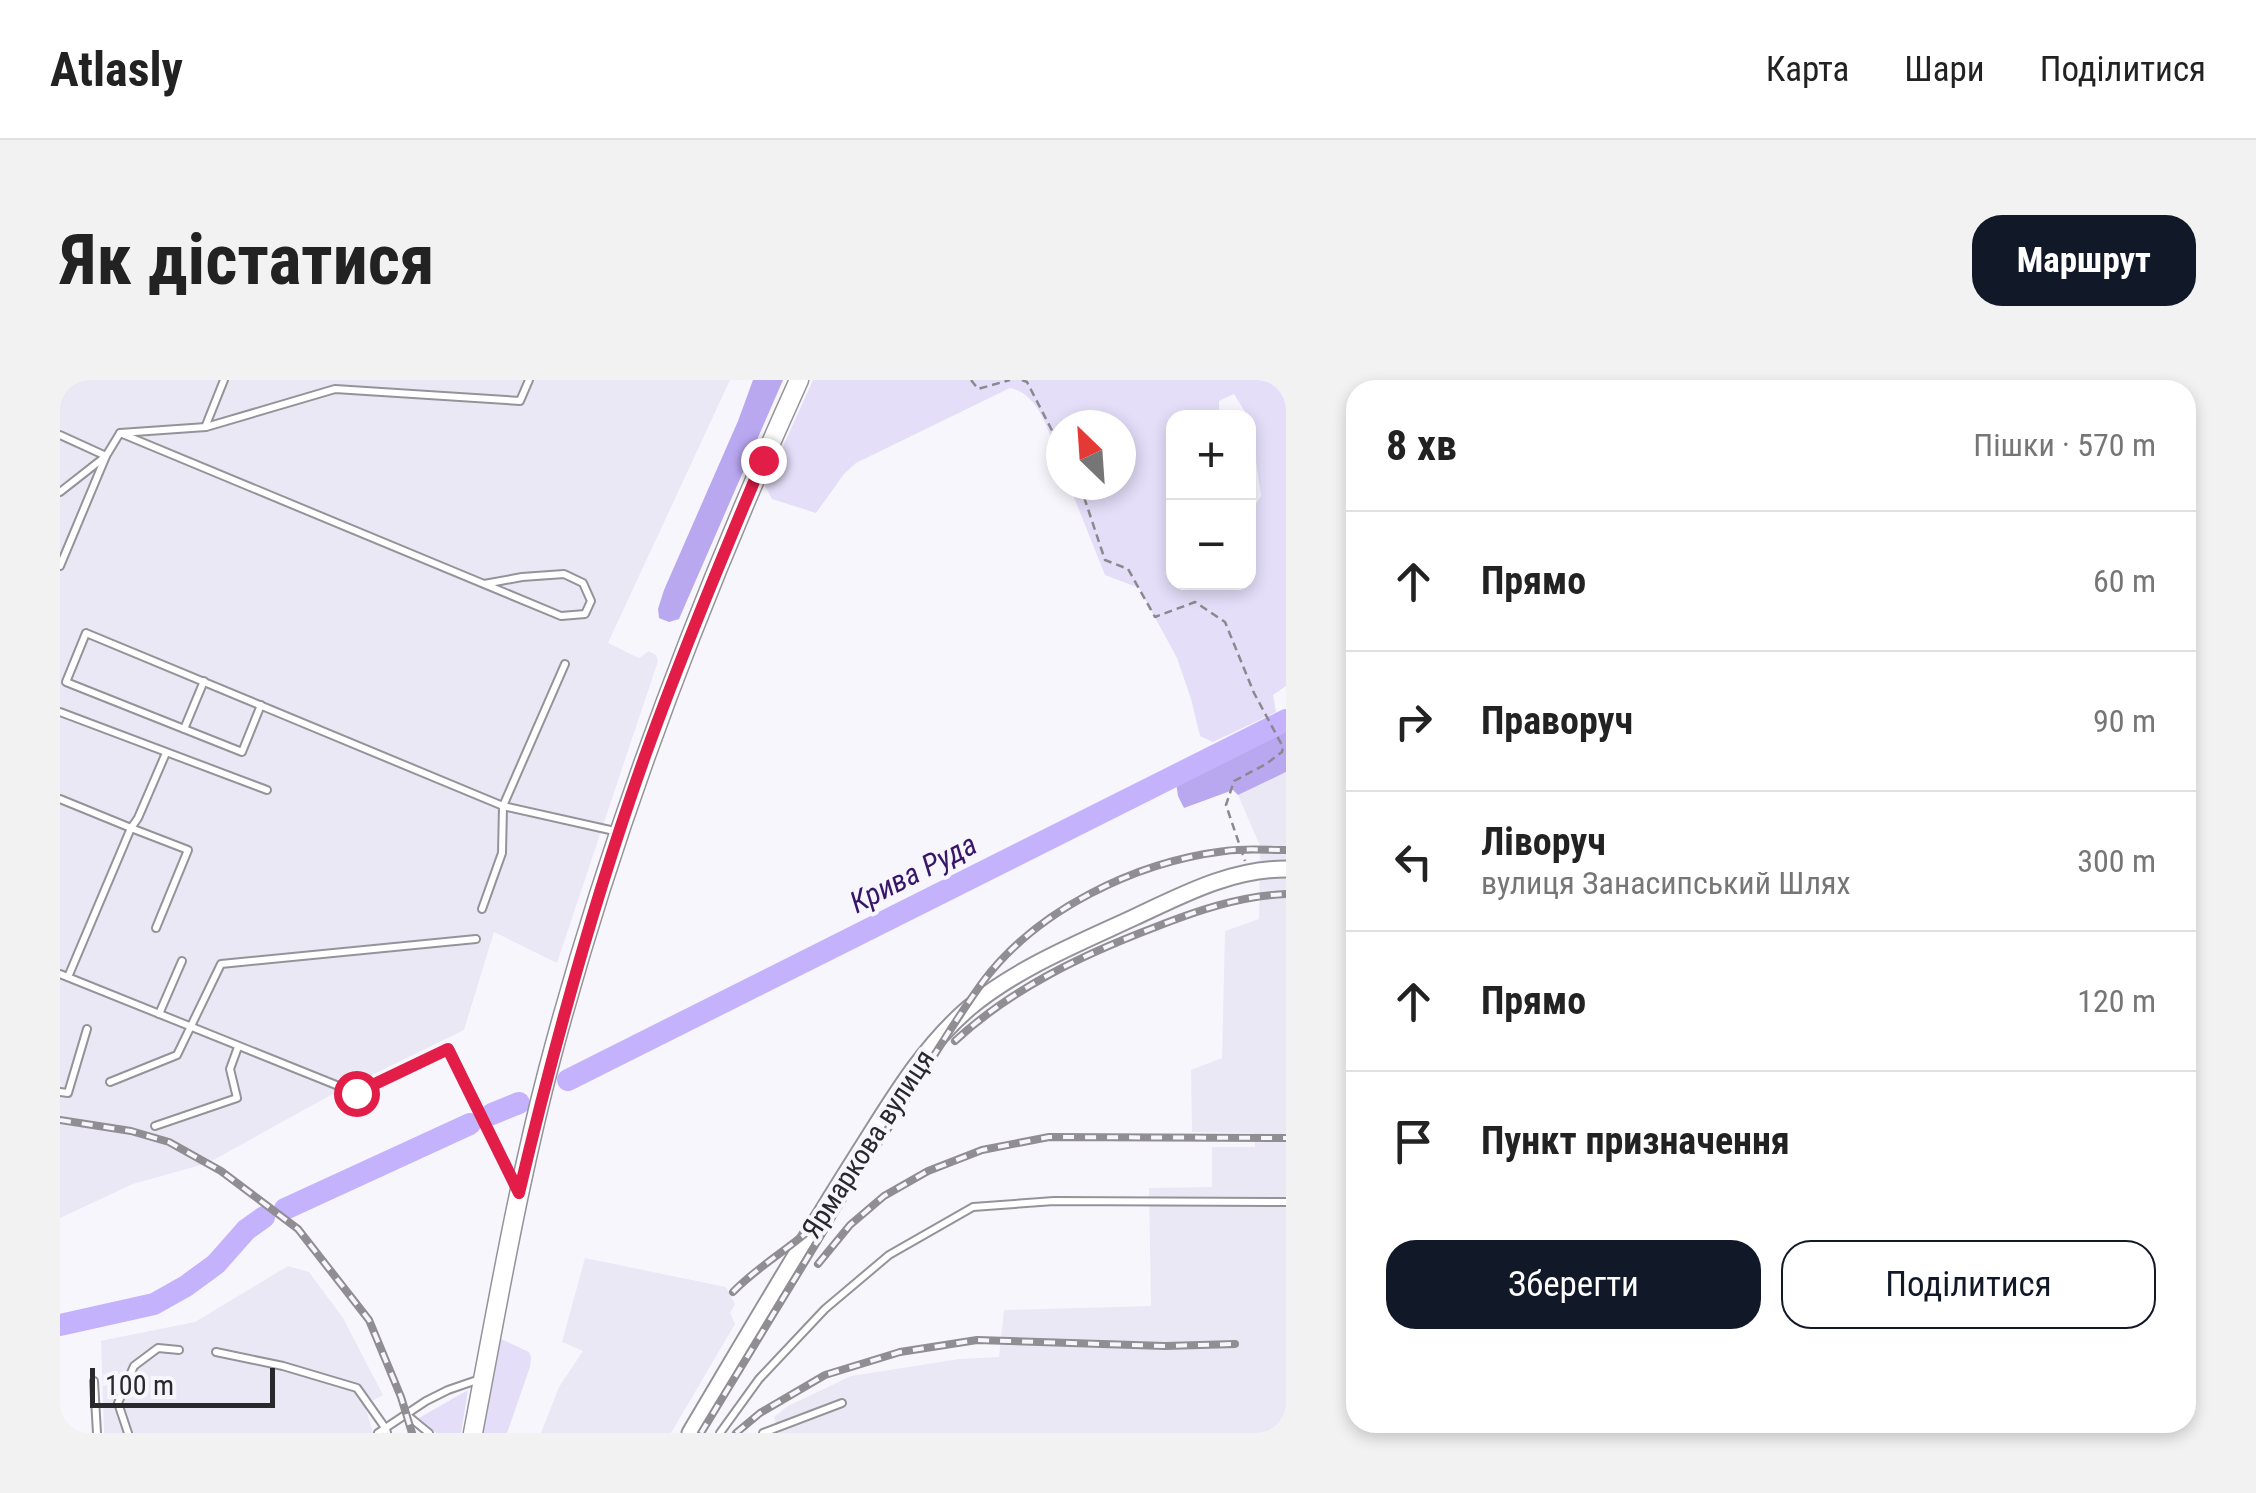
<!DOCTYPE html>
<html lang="uk">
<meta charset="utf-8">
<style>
body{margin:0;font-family:"Roboto Condensed",sans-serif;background:#f2f2f2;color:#222}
.controls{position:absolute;right:30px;top:30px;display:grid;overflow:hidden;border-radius:20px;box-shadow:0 5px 15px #0003}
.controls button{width:90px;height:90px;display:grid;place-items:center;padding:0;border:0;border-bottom:2px solid #e0e0e0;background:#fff;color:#222;font:50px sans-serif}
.compass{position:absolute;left:986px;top:30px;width:90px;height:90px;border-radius:50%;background:#fff;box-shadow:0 5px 15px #0003;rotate:335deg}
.scale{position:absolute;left:30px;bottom:25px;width:185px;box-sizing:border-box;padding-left:10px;border:5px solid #29282b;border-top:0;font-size:28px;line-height:35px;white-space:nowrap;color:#29282b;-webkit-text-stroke:8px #f8f6fd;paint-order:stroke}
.stop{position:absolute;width:30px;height:30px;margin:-22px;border:8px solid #e11d48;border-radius:50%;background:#fff}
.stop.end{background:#e11d48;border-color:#fff;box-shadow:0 2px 10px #0008}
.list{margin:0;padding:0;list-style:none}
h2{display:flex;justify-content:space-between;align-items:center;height:130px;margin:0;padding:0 40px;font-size:42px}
h2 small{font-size:32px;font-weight:400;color:#767676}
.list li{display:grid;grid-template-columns:65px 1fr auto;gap:30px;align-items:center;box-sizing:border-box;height:140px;padding:0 40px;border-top:2px solid #e0e0e0}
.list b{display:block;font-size:38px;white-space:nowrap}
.list p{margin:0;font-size:32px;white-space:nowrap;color:#767676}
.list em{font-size:32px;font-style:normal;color:#767676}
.actions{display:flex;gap:20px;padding:30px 40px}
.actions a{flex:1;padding:22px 0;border:2px solid #111827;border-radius:30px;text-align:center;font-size:35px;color:#111827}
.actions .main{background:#111827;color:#fff}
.icon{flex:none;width:55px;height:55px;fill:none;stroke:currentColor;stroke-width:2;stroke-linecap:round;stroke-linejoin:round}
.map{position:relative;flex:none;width:1226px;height:1053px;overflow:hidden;border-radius:30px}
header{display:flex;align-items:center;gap:60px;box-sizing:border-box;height:140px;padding:0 50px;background:#fff;border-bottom:2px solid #e0e0e0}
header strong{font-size:48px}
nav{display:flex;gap:55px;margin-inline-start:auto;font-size:35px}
.intro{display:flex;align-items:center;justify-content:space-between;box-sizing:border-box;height:240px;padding:0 60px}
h1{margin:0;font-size:70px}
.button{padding:25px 45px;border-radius:30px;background:#111827;color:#fff;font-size:35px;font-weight:700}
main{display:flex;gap:60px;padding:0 60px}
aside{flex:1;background:#fff;border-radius:30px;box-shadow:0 5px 15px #0003}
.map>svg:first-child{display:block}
.built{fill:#eae8f5}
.green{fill:#e4def9;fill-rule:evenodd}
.forest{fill:#b9a7f0}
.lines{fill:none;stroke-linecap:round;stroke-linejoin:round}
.river{stroke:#c4b2fc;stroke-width:22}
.service-casing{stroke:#949399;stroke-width:10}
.tertiary-casing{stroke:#949399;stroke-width:19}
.secondary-casing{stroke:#949399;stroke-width:21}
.path{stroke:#8a898e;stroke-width:2.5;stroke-dasharray:8 5;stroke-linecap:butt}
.service{stroke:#fff;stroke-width:6}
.tertiary{stroke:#fff;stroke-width:15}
.secondary{stroke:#fff;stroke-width:18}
.rail-casing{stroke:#908e93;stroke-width:8}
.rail{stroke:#f8f6fd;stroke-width:4;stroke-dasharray:11;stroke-linecap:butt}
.route{stroke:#e11d48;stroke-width:12}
.labels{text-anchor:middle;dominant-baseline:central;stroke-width:8;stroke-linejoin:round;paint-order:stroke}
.street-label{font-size:28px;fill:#29282b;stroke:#f8f6fd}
.water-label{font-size:30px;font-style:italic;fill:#371669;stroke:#f8f6fd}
</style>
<header>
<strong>Atlasly</strong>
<nav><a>Карта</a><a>Шари</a><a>Поділитися</a></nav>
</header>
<div class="intro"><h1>Як дістатися</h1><a class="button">Маршрут</a></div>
<main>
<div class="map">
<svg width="1226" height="1053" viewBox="0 0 1226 1053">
<rect width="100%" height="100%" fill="#f8f6fd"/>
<!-- built -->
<g class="built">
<polygon points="0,0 670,0 548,263 579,278 589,271 596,275 598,281 497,583 434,552 404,650 271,715 148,783 73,804 0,838"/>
<polygon points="1226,392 1226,1053 719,1053 714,1037 728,1026 791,996 899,979 939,977 944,930 1091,926 1089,808 1152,807 1152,767 1195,767 1194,753 1132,752 1131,690 1162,678 1165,551 1199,539 1200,466 1178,415"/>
<polygon points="525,878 666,907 675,924 670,933 675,944 611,1053 481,1053 499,1007 523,971 502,962"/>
<polygon points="228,886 249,892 283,938 323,1015 305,1025 313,1053 44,1053 41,961 0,969 135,942"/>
</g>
<!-- green -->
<g class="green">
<path d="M753,0H1226V306L1213,315L1216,332L1153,362L1140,356L1131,319L1117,278L1079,208L1045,195L1009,105H1061V45H1001V85C990,59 982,14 950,8L796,83L784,94L756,133L712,119L705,106ZM1174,14L1190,40L1201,116L1189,134L1188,202H1114V38L1159,37V21Z"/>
<polygon points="439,958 469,972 471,977 470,987 447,1053 423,1053"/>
<polygon points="408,1010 401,1053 376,1053 359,1038"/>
</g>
<!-- forest -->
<g class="forest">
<polygon points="693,0 723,0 619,239 609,242 599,238 598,229 604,210 678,41"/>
<polygon points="1226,348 1226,392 1178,415 1173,410 1124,428 1118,416 1116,403 1119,400"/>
</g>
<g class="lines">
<!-- river -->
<g class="river">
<polyline points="508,700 1226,340"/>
<polyline points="432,734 459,723"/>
<polyline points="225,829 410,744"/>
<polyline points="0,945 94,924 126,906 156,884 186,850 204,837"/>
</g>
<defs>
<g id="service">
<polyline points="146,45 164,0"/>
<polyline points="60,53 501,236 525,234 531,221 523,203 504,194 462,197 424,204"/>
<polyline points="0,55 46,76 0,186"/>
<polyline points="0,112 46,76 60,53 146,47 275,9 460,21 469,0"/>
<polyline points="201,325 182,372 6,302 26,253 443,426 559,452"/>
<polyline points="0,332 207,410"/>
<polyline points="124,349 144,301"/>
<polyline points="0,419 71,448 78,438 106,373"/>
<polyline points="422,529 442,473 443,426 505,284"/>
<polyline points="0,594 296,713 389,669 456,805"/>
<polyline points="8,597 71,448 128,470 96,548"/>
<polyline points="99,634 122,581"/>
<polyline points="50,702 117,675 161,584 416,559"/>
<polyline points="0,712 8,713 27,649"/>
<polyline points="95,746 177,718 170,689 178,667"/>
<polyline points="156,972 223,986 297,1008 326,1049 327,1053"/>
<polyline points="34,1001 37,1053"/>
<polyline points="347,1035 369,1053"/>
<polyline points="68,1053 58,1023 74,986 98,968 119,970"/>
<polyline points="318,1053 366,1021 388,1010 417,1000"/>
<polyline points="660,1053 699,999 765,929 829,875 913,827 994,821 1226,822"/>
<polyline points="703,1053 782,1023"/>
</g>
<path id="tertiary" d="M630,1053C684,962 738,869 795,779C829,726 860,670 909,628C957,588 1019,563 1075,537C1124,514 1171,489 1226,489"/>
<path id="secondary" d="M413,1053C436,932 457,809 488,690C550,453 638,223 739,0"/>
</defs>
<!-- service casing -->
<use href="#service" class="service-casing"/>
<!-- tertiary casing -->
<use href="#tertiary" class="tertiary-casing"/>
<!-- secondary casing -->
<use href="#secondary" class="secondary-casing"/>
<!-- path -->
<g class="path">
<polyline points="911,0 918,9 950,0"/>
<polyline points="962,0 967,2 1001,68"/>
<polyline points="1020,105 1045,180 1068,189 1095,237 1135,222 1165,242 1194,313 1223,367 1222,372 1206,384 1174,401 1166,425 1185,481"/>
</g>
<!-- service -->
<use href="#service" class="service"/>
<!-- tertiary -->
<use href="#tertiary" class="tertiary"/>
<!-- secondary -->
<use href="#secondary" class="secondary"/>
<defs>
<g id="rail">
<path d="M895,661C951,609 1022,575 1093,548C1136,531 1179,516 1226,514"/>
<polyline points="0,740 71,751 109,762 161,791 238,849 309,940 341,1017 352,1053"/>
<polyline points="758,884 790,845 824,816 868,791 922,770 989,757 1226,758"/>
<path d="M673,912C701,883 738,864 766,835"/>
<path d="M641,1053L805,783C846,725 880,661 922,603C976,530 1075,482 1165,471C1185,468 1206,470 1226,470"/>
<polyline points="676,1053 700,1033 765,995 840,972 917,960 1105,966 1175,964"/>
</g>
</defs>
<!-- rail casing -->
<use href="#rail" class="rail-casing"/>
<!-- rail -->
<use href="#rail" class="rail"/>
</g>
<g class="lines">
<!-- route -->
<path class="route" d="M296,713L388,669L459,813C494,665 534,519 585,376C621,276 662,178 703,80"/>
</g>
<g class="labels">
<!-- street labels -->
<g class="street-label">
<text transform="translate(808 764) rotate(-57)">Ярмаркова вулиця</text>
</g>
<!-- water labels -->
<g class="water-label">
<text transform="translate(853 493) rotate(-27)">Крива Руда</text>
</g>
</g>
</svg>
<div class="controls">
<button>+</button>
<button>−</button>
</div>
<svg class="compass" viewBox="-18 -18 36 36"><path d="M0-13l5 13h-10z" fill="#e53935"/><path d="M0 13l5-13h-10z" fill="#767676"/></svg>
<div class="scale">100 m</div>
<div class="stop" style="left:296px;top:713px"></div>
<div class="stop end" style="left:703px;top:80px"></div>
</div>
<aside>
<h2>8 хв<small>Пішки · 570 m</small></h2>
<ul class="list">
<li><svg class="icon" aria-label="ahead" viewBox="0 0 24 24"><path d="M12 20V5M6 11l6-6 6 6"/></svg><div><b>Прямо</b></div><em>60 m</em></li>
<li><svg class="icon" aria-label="right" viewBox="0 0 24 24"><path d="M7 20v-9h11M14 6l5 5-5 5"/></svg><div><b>Праворуч</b></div><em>90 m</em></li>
<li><svg class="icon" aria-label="left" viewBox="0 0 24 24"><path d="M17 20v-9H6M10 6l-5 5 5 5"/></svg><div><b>Ліворуч</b><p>вулиця Занасипський Шлях</p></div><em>300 m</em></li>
<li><svg class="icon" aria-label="ahead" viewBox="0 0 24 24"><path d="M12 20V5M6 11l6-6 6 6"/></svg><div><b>Прямо</b></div><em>120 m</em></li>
<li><svg class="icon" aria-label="arrive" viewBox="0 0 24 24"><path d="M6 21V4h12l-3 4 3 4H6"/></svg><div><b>Пункт призначення</b></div></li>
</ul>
<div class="actions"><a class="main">Зберегти</a><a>Поділитися</a></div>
</aside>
</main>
